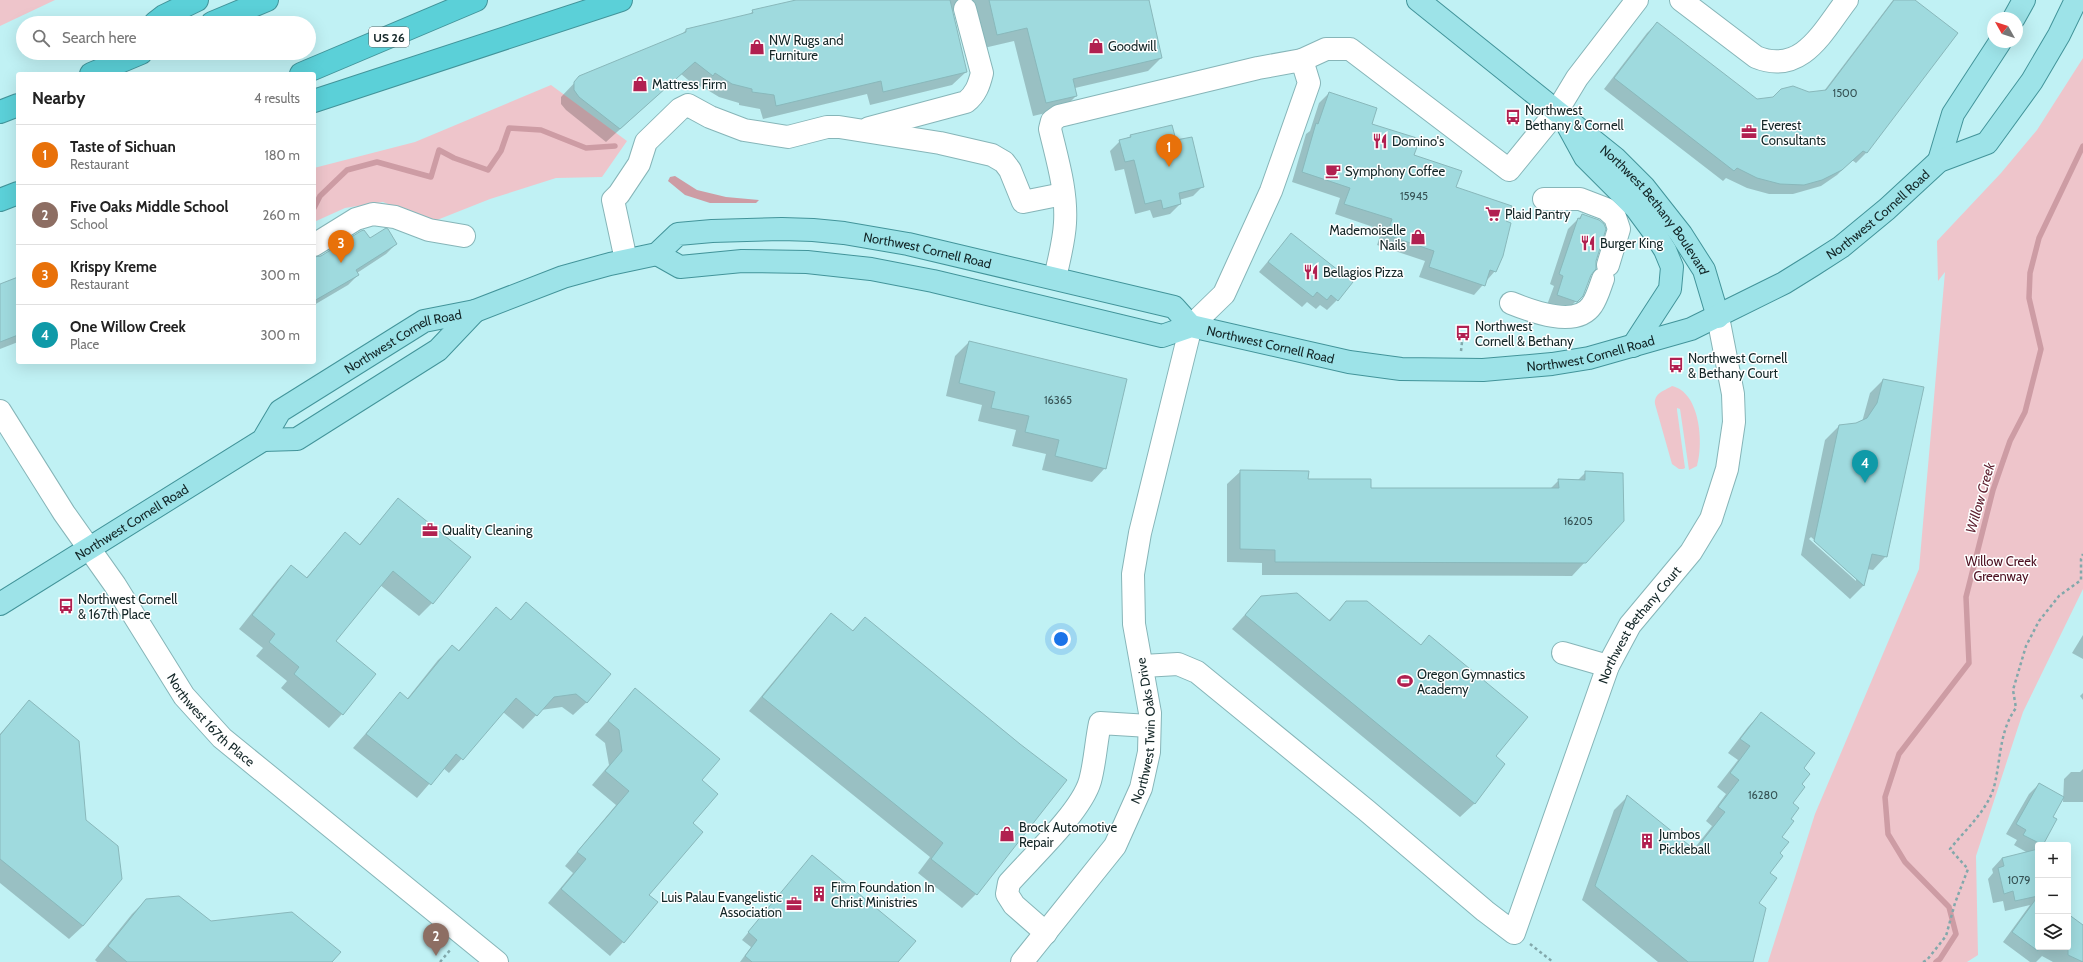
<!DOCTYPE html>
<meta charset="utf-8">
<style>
body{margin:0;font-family:Cabin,sans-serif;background:#f6f6f6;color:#222}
.controls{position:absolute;right:12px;bottom:12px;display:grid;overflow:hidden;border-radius:4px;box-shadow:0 4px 16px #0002}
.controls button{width:36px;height:36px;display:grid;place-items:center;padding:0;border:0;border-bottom:1px solid #e0e0e0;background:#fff;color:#222;font:20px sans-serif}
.compass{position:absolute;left:1987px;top:12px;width:36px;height:36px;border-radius:50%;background:#fff;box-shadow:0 4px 16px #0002;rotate:309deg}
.you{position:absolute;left:1061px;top:639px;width:14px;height:14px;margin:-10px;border:3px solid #fff;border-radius:50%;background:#1a73e8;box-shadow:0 0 0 6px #1a73e833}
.badge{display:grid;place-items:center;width:26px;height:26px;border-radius:50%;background:#111827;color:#fff;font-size:13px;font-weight:700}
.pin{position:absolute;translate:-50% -33px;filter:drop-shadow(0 1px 2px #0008)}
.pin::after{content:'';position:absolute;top:21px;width:14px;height:12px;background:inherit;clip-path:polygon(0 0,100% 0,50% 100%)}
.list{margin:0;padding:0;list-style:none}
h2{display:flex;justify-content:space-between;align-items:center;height:52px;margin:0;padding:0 16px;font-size:17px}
h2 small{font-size:13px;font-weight:400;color:#767676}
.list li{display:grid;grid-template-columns:26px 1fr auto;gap:12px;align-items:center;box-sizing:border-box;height:60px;padding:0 16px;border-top:1px solid #e0e0e0}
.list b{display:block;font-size:15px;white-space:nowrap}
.list p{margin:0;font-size:13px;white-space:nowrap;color:#767676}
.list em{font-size:13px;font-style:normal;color:#767676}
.icon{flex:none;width:22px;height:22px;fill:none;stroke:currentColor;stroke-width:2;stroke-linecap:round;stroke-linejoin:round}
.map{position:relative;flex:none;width:2083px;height:962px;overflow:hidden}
.search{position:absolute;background:#fff;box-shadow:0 4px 16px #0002;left:16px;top:16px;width:300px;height:44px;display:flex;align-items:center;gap:10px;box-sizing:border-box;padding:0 14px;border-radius:22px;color:#767676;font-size:15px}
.panel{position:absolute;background:#fff;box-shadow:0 4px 16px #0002;left:16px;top:72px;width:300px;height:292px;border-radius:4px}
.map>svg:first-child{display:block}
.green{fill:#eec5cb}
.water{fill:#cd9ca4}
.shadow{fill:#0003;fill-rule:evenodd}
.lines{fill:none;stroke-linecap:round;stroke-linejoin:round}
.stream{stroke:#cd9ca4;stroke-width:5.5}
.building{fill:#9fdade;stroke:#89b8bb}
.minor-casing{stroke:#86b5b8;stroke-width:24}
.major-casing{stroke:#42949a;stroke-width:24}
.highway-casing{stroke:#42949a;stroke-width:24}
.path{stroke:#82a8ab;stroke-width:2.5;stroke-dasharray:3 3;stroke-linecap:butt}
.minor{stroke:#fff;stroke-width:22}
.major{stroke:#9de3e8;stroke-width:22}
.highway{stroke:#5bd0d8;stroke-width:22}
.labels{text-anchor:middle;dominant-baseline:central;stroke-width:3;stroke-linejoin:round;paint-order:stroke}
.number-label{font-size:11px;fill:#365355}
.shield{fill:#fff;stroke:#5a6768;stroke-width:1}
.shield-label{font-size:12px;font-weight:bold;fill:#132627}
.poi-label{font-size:13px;fill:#132627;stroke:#fff;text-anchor:start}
.street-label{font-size:13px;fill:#132627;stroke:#fff}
.park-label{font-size:13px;fill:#4c1021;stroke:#fff}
.water-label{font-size:14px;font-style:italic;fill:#5f2231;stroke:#fff}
</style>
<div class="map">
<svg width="2083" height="962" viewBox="0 0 2083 962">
<rect width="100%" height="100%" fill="#c0f1f4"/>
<!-- green -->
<g class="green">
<polygon points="0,0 55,0 0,26"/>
<polygon points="2083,58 2083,589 2023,712 1976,856 1978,955 1967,962 1768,962 1815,814 1919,569 1945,272 1938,281 1937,241 2001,173 2037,130"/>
<polygon points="551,85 627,141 602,177 556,178 490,199 437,220 414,215 383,202 345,208 314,222 314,168 415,142"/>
<path d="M1672,386C1700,392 1704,443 1697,466L1689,470L1680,409L1677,408V410L1685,468L1683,469H1679L1672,464L1655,404C1654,393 1664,391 1672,386Z"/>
</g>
<!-- water -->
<polygon class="water" points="675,176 697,190 726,197 759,200 756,203 710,203 685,195 668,181 670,177"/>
<!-- shadow -->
<g class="shadow">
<polygon points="800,0 1148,0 1161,58 1148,71 1075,88 1076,96 1063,109 1033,116 1014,41 984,48 955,10 951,10 966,72 952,85 870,105 867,94 763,119 760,109 739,105 739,103 719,97 701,86 699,89 681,74 606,142 566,110 561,104 561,97 580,77 681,35 686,30 749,15 753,11"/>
<polygon points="1893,0 1913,0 1957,33 1866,153 1856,163 1852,160 1837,175 1821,186 1793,194 1769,194 1747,188 1726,178 1723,181 1604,89 1647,33 1657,23 1756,100 1824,91"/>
<polygon points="1329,93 1455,188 1505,222 1495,271 1474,295 1419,277 1425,261 1377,245 1382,230 1335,214 1340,198 1292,182 1306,134 1310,131 1319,103"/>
<polygon points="1131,136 1175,142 1203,186 1193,196 1179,200 1180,204 1170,214 1153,218 1150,210 1135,214 1124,169 1115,171 1110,151 1120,141"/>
<polygon points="1582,215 1590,274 1582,295 1566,311 1547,305 1554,286 1550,284 1568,229"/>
<polygon points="1291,234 1337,300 1327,310 1320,305 1316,309 1307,302 1302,307 1259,272"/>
<polygon points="369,240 396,244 386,254 357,273 358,275 348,285 314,305 314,258"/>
<polygon points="18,278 18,342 0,349 0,285"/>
<polygon points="969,342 1105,468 1092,482 1042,470 1046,454 1012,446 1016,430 978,421 982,405 946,396 955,356"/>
<path d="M1883,380L1886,556L1873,570L1867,569L1863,586L1850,599L1801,555L1825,440L1839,426L1857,424L1862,422L1870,393ZM1811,537L1856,578V581L1809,539Z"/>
<polygon points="1241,471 1370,489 1550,489 1559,480 1577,481 1586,472 1585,562 1572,576 1262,575 1262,563 1227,562 1227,484"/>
<polygon points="398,499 432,603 419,616 380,585 335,641 342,714 329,728 281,688 287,681 256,656 263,648 239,629 278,580 291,567 306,578 345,533 359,545"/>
<polygon points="1261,597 1328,621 1347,602 1420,646 1429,636 1494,756 1504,764 1474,804 1460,817 1232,629"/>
<polygon points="526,603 587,702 573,715 562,707 541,710 523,729 503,712 449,773 443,768 417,798 353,748 400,694 407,699 438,660 452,647 458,651 496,609 510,620"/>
<polygon points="832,614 852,631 865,619 976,894 962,908 918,873 930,857 749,711 818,628"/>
<polygon points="2083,635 2083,659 2072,653"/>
<polygon points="635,690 701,780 691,824 648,895 623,942 610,956 548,903 573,873 565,866 616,805 592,785 609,765 605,743 595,735"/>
<polygon points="2083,693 2083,700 2080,696"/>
<polygon points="29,701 83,926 69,939 0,883 0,734"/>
<polygon points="1761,713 1802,768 1800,784 1791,803 1790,819 1781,837 1779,853 1757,903 1752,962 1658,962 1582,900 1614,810 1627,797 1693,850 1712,826 1706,821 1726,794 1717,787 1738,760 1728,753 1748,727"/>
<polygon points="2083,769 2083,802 2063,802 2064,779 2071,772 2080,772"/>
<polygon points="2039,784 2051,817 2056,820 2042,845 2038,845 2037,850 2038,947 2068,947 2068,915 2082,925 2083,924 2083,962 2053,962 2042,956 2036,962 2030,962 2003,942 2030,905 2005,911 2003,901 1993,903 1988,879 1993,873 1992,869 2002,858 2028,853 2014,845 2017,840 2006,834 2029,794"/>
<polygon points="812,856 897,962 740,962 751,947 742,940"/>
<polygon points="146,900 211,922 331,962 97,962 95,960 132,914"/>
</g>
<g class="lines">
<!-- stream -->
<g class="stream">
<polyline points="314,208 320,196 347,170 377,162 431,177 439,150 454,158 488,170 501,151 509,128 541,130 586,148 615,146"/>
<polyline points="1936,962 1940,959 1956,934 1949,907 1905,862 1888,834 1885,797 1899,754 1969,663 1966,597 1993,490 2010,441 2025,412 2041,349 2029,298 2030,273 2039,238 2083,146"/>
</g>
</g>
<!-- building -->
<g class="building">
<polygon points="796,0 950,0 967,72 883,92 881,81 776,106 774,95 752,92 752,89 732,84 715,73 713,76 695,62 620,129 579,97 574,90 574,82 579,76 686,32 686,29 753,13 752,10"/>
<polygon points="989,0 1149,0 1162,58 1073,79 1077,96 1046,103 1027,28 997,35"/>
<polygon points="1894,0 1915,0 1958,33 1867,153 1863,151 1842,170 1822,180 1804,185 1780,184 1757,178 1737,168 1734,171 1614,78 1657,22 1757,99 1773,97 1781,89 1793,86 1809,92 1826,90"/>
<polygon points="1329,92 1377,108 1372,124 1420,139 1414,155 1462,171 1456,187 1512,206 1506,221 1511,223 1503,256 1496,272 1490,270 1485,286 1429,267 1434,251 1387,235 1392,219 1344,204 1350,188 1302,172 1316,123 1318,124"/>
<polygon points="1172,125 1176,140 1192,137 1204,187 1179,193 1181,204 1163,209 1161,200 1145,204 1134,160 1125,162 1119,140 1131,137 1130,135"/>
<polygon points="1582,214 1599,220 1604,224 1606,229 1596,261 1596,269 1591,275 1583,296 1577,302 1557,295 1563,276 1559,274 1578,218 1580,219"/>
<polygon points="386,228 388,229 397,244 356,270 359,275 314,301 314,257 321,256 361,231 364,230 370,238"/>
<polygon points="1291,233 1353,282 1338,301 1331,295 1327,300 1317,292 1313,297 1268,262"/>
<polygon points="18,277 18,335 0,342 0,284"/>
<polygon points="969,341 1127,379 1106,469 1055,456 1059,440 1025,432 1029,416 991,408 995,392 959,383"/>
<polygon points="1883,379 1924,387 1887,557 1872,554 1864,586 1814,541 1839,425 1856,423 1867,418 1877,403"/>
<polygon points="1240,470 1309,471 1308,479 1371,479 1371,488 1559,488 1558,479 1585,480 1585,471 1623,473 1624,521 1586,563 1275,562 1275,550 1240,549"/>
<polygon points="398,498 471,557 433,604 393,571 336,641 376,674 343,715 294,674 299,667 269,642 275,634 252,615 291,565 307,578 345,532 360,545"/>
<polygon points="1297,593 1330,621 1346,601 1367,601 1421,645 1429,635 1528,717 1496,756 1505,764 1475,804 1245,615 1261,596"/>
<polygon points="526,602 611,674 587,703 576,694 554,697 537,716 516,698 463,760 456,754 431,785 366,734 400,692 408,699 452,645 459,651 496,607 511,620"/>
<polygon points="831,613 853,631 865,617 1020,744 1067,780 977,895 931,859 943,843 762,697"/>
<polygon points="635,688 720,759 702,780 718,794 693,823 703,832 649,895 658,902 624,943 561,889 586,859 577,852 629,791 605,771 622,751 619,730 608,721"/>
<polygon points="29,700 79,741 86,820 118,846 122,879 83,926 0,859 0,735"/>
<polygon points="1761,712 1815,753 1804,768 1810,774 1802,784 1805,787 1793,803 1799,808 1791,819 1794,821 1782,837 1789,842 1780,853 1783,856 1770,873 1777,878 1759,903 1766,908 1753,962 1688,962 1595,886 1627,795 1695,850 1725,812 1718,807 1739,780 1730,773 1750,746 1740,739"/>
<polygon points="2039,783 2064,797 2053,817 2057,819 2043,845 2023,835 2026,830 2016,824"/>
<polygon points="2038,849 2038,896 2015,901 2013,891 2004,894 1998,868 2004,866 2002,858"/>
<polygon points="812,855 916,941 898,962 752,962 745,956 757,940 748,932"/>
<polygon points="179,896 211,921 292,912 341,952 332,962 127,962 108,946 146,899"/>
<polygon points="2038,896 2038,951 2012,932"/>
<polygon points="2068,914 2083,925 2083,962 2068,955"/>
</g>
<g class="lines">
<defs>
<g id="minor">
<path d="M1681,0L1756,57C1802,76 1823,31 1847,0"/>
<polyline points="1302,60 1326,49 1350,49 1509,170 1557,111 1577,78 1637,0"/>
<path d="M869,128L966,102C976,94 979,85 982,73L965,9"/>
<polyline points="1544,199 1580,199 1606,209 1615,217 1619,229 1608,265"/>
<polyline points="314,245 356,219 373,214 395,217 429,230 464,236"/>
<polyline points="626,260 613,200 619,194 639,164 646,142 680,109 688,105 710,117 744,130 788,137 827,127 839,127 940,143 992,155 1004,162 1010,170 1023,202 1063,194"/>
<path d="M1511,303C1531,311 1576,329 1592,305C1597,298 1600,287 1603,279"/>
<path id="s1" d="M0,411L64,513L115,585L184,696L222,738L497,962"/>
<polyline points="1563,653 1608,666"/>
<path id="s2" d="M1143,666L1178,664L1197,672L1366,810L1485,911L1514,933L1608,666L1630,625L1691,552L1711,519L1727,469L1734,422L1733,394L1718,317"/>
<path d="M1046,933L1014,905L1007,894L1009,883C1031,858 1081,812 1090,781C1095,763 1096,742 1100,723L1149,726"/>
<path id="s3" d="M1022,962L1115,846L1141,788L1149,752L1150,713L1134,624L1133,574L1140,533L1191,326L1224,294L1271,191L1309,83L1302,60L1258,68L1059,116L1052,121L1050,129C1057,159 1067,191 1065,223C1064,242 1059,259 1055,278"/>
</g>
<g id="major">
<path id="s4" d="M1418,0L1615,158L1644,187L1681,234L1704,270L1718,317"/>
<polyline points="2014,18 2024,0"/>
<polyline points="1567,124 1585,157 1636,208 1653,231 1665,250 1672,267 1670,289 1633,346"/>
<polyline points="1939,161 1953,114 2000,42"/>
<path id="s5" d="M657,254L680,267L742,261L807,262L871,269L933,281L1162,336L1191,326L1349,362L1401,369L1483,370L1552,364L1589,358L1691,329L1784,283L1813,265L1841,247L1887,209L1939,161L1987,143L2032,81L2059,35L2076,0"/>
<polyline points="263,440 297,439 438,350 475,311"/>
<path id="s6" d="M0,604L263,440L280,411L424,321L475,311L563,277L610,264L657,254L678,234L712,231L782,229L813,230L844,233L908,244L1174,307L1191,326"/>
</g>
<g id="highway">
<polyline points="155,23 164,16 197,0"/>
<polyline points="212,23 267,0"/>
<polyline points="91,74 141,53"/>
<polyline points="301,74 476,0"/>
<polyline points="314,101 621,0"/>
<polyline points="0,112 18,105"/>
<polyline points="0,200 18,193"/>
</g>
</defs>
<!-- minor casing -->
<use href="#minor" class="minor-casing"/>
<!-- major casing -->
<use href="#major" class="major-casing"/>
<!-- highway casing -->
<use href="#highway" class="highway-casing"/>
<!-- path -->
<g class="path">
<polyline points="1461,351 1463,333"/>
<polyline points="1530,944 1553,962"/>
<polyline points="440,962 451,949"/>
<path d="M1923,962L1927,960L1946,936L1955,903L1968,869L1950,849C1965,830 1987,811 1994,787C2001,760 1999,731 2016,708L2013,690L2026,646L2039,621L2059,596L2081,580V559L2083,554"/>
</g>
<!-- minor -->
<use href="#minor" class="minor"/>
<!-- major -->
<use href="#major" class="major"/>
<!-- highway -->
<use href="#highway" class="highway"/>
</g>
<!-- icons -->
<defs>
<symbol id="shop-bare" viewBox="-9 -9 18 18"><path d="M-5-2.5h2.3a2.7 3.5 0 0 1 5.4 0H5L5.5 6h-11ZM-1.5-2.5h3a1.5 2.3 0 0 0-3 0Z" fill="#b12050" stroke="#fff" stroke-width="2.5" paint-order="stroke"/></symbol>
<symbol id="bus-bare" viewBox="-9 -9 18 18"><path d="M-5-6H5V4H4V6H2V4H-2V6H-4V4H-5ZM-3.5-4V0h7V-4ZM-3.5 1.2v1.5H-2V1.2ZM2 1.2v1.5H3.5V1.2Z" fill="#b12050" stroke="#fff" stroke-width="2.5" paint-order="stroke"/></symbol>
<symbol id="office-bare" viewBox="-9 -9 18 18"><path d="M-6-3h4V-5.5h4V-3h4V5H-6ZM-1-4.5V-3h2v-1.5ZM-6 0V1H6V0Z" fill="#b12050" stroke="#fff" stroke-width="2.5" paint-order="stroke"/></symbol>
<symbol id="restaurant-bare" viewBox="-9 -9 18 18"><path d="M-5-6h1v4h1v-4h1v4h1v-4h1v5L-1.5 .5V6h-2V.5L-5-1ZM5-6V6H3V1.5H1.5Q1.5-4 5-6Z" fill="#b12050" stroke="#fff" stroke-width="2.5" paint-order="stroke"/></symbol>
<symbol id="cafe-bare" viewBox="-9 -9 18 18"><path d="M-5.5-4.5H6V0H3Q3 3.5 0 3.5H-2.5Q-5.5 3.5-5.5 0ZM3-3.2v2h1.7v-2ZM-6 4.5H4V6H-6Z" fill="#b12050" stroke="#fff" stroke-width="2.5" paint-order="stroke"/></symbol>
<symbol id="supermarket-bare" viewBox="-9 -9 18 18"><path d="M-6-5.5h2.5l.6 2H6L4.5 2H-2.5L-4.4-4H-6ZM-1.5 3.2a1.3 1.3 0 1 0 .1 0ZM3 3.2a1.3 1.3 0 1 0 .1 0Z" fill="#b12050" stroke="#fff" stroke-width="2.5" paint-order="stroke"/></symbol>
<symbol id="stadium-bare" viewBox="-9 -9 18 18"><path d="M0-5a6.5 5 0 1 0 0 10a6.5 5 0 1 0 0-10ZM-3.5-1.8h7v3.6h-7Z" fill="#b12050" stroke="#fff" stroke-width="2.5" paint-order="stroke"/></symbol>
<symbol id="building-bare" viewBox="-9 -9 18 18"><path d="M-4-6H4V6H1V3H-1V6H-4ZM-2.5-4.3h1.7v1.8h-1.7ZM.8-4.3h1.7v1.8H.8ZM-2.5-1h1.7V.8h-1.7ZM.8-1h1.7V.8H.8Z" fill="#b12050" stroke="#fff" stroke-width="2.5" paint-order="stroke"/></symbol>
</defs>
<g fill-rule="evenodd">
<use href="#shop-bare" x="1085" y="35" width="22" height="22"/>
<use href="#shop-bare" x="746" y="36" width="22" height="22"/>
<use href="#shop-bare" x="629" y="73" width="22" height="22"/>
<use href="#bus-bare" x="1502" y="106" width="22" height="22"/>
<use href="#office-bare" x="1738" y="121" width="22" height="22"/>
<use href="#restaurant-bare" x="1369" y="130" width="22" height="22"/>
<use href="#cafe-bare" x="1322" y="160" width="22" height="22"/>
<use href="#supermarket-bare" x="1482" y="203" width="22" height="22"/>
<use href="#shop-bare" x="1407" y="226" width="22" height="22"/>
<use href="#restaurant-bare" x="1577" y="232" width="22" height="22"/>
<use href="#restaurant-bare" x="1300" y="261" width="22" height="22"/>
<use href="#bus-bare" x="1452" y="322" width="22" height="22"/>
<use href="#bus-bare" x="1665" y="354" width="22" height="22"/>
<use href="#office-bare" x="419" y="519" width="22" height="22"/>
<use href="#bus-bare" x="55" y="595" width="22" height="22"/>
<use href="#stadium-bare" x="1394" y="670" width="22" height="22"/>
<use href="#shop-bare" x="996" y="823" width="22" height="22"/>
<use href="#building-bare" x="1636" y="830" width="22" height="22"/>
<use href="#building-bare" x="808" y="883" width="22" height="22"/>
<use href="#office-bare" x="783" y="893" width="22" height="22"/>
</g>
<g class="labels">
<!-- number labels -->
<g class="number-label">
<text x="1845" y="93">1500</text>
<text x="1414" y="196">15945</text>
<text x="1058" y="400">16365</text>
<text x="1578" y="521">16205</text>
<text x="1763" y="795">16280</text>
<text x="2019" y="880">1079</text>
</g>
<!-- shield labels -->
<rect class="shield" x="369" y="27" width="40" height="20" rx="3"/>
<g class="shield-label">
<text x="389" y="37">US 26</text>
</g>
<!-- poi labels -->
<g class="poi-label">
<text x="769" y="40">NW Rugs and<tspan x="769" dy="15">Furniture</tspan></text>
<text x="1108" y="46">Goodwill</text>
<text x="652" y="84">Mattress Firm</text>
<text x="1525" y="110">Northwest<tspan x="1525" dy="15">Bethany &amp; Cornell</tspan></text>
<text x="1761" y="125">Everest<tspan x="1761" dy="15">Consultants</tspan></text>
<text x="1392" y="141">Domino's</text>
<text x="1345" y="171">Symphony Coffee</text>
<text x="1505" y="214">Plaid Pantry</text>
<text x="1406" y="230" text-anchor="end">Mademoiselle<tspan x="1406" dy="15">Nails</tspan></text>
<text x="1600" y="243">Burger King</text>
<text x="1323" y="272">Bellagios Pizza</text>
<text x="1475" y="326">Northwest<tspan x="1475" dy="15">Cornell &amp; Bethany</tspan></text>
<text x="1688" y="358">Northwest Cornell<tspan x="1688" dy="15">&amp; Bethany Court</tspan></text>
<text x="442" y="530">Quality Cleaning</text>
<text x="78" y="599">Northwest Cornell<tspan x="78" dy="15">&amp; 167th Place</tspan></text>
<text x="1417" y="674">Oregon Gymnastics<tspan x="1417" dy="15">Academy</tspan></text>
<text x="1019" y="827">Brock Automotive<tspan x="1019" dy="15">Repair</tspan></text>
<text x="1659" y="834">Jumbos<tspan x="1659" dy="15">Pickleball</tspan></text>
<text x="831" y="887">Firm Foundation In<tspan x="831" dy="15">Christ Ministries</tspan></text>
<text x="782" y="897" text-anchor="end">Luis Palau Evangelistic<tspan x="782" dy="15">Association</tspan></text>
</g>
<!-- street labels -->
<g class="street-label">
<text stroke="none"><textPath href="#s4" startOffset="318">Northwest Bethany Boulevard</textPath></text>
<text stroke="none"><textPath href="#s5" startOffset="1277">Northwest Cornell Road</textPath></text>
<text stroke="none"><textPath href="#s6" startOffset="1037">Northwest Cornell Road</textPath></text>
<text stroke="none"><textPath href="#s6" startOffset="486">Northwest Cornell Road</textPath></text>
<text stroke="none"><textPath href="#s5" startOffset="629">Northwest Cornell Road</textPath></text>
<text stroke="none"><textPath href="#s5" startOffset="953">Northwest Cornell Road</textPath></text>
<text stroke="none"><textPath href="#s6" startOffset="155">Northwest Cornell Road</textPath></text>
<text stroke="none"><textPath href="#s2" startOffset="801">Northwest Bethany Court</textPath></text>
<text stroke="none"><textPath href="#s1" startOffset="375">Northwest 167th Place</textPath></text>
<text stroke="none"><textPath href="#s3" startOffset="270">Northwest Twin Oaks Drive</textPath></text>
</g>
<!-- park labels -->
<g class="park-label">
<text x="2001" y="561">Willow Creek<tspan x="2001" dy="15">Greenway</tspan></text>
</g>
<!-- water labels -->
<g class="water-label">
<text transform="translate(1980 498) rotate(-74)">Willow Creek</text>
</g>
</g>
</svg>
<div class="controls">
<button>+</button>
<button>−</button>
<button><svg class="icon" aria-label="layers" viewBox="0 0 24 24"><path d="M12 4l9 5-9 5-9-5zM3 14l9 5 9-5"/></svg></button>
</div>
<svg class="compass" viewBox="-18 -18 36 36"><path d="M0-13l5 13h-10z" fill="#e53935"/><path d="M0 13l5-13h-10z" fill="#767676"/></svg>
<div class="you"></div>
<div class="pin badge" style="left:1169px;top:167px;background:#e8710a">1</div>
<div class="pin badge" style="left:436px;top:956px;background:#8d6e63">2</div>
<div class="pin badge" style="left:341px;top:263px;background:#e8710a">3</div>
<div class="pin badge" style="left:1865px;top:483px;background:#0f9aa8">4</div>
<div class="search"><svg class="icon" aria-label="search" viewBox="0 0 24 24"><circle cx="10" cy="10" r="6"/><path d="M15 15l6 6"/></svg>Search here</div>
<section class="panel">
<h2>Nearby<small>4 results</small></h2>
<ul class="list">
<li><span class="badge" style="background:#e8710a">1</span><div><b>Taste of Sichuan</b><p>Restaurant</p></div><em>180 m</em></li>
<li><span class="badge" style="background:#8d6e63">2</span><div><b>Five Oaks Middle School</b><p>School</p></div><em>260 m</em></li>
<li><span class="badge" style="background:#e8710a">3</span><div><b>Krispy Kreme</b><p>Restaurant</p></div><em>300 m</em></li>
<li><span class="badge" style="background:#0f9aa8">4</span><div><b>One Willow Creek</b><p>Place</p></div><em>300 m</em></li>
</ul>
</section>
</div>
